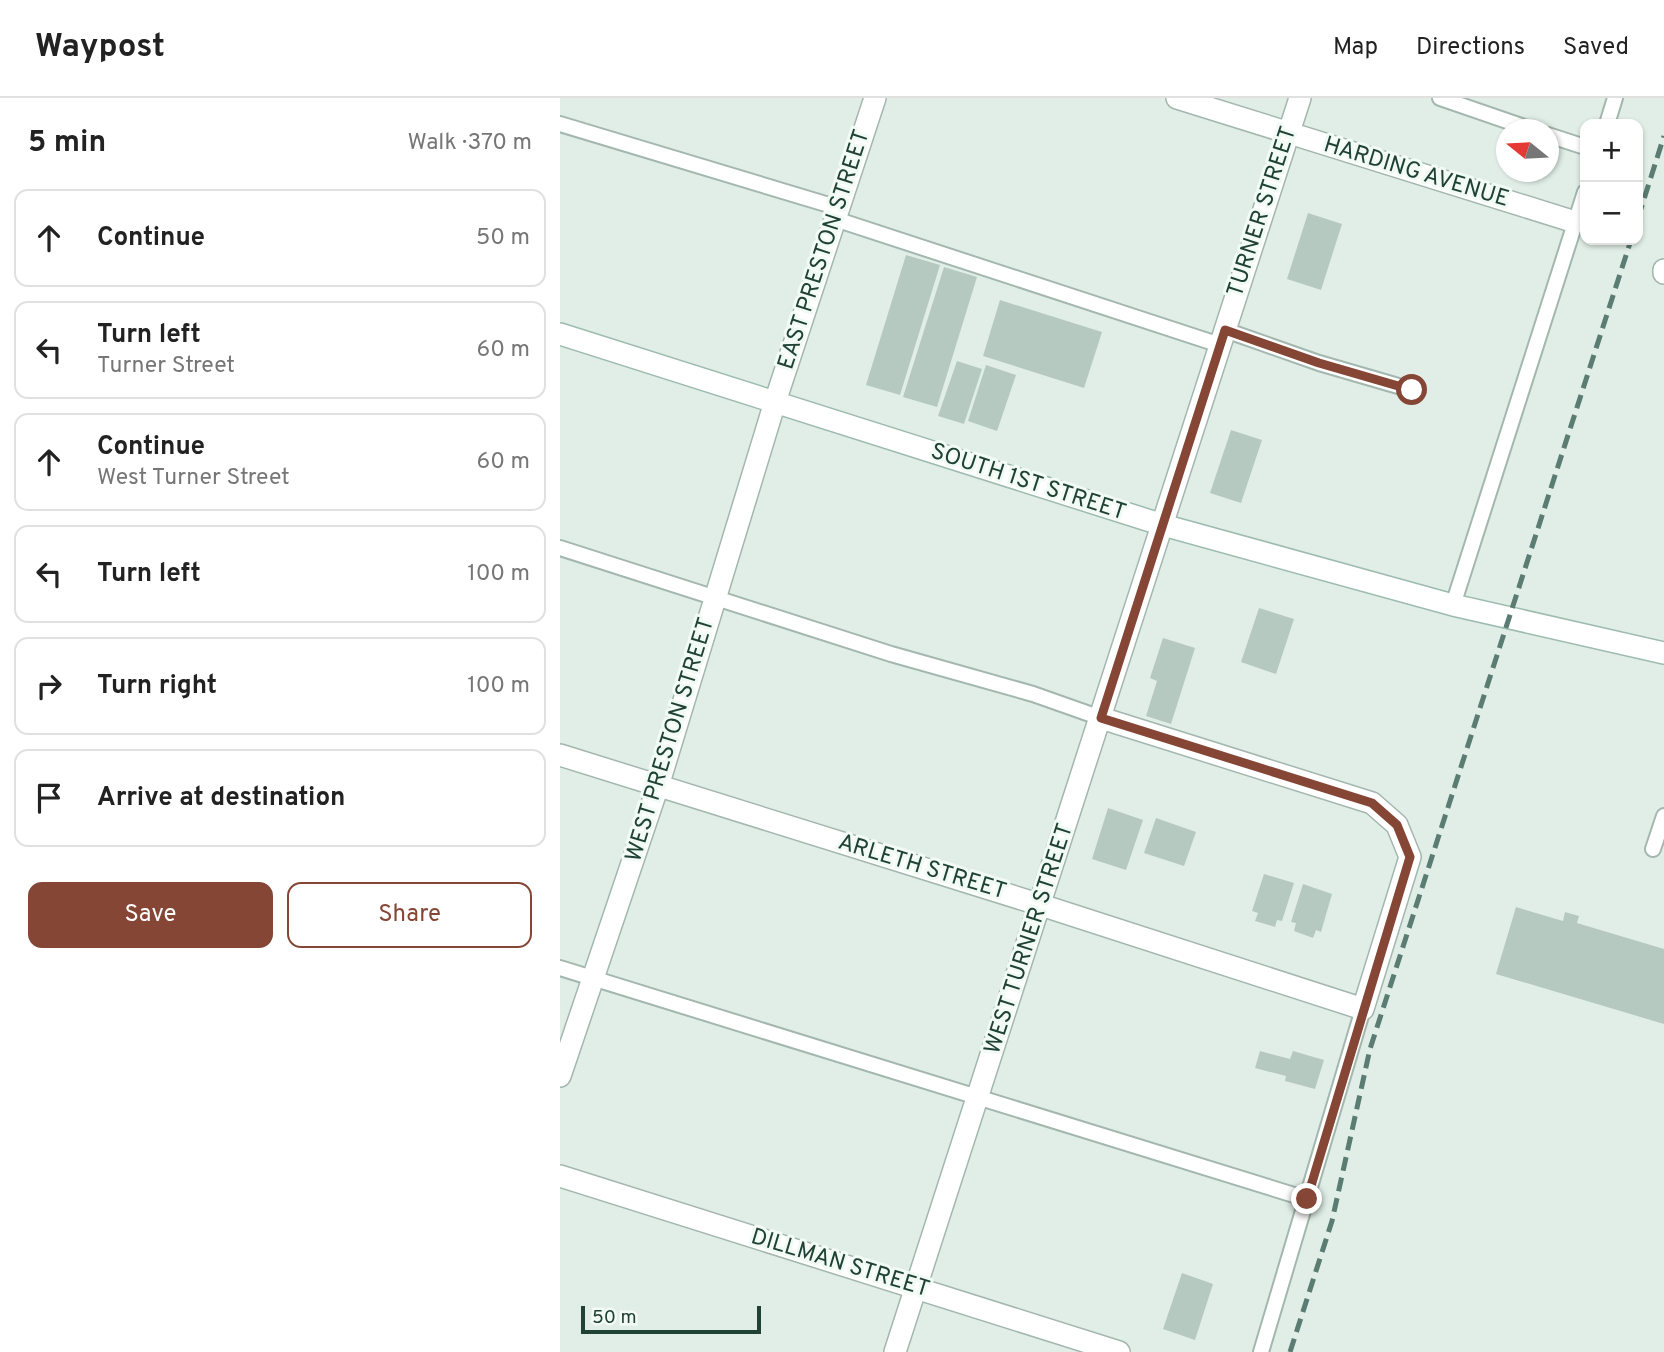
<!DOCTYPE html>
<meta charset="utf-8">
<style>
body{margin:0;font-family:Overpass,sans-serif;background:#f6f6f6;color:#222}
.controls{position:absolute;right:21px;top:21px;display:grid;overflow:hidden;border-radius:14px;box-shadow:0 2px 5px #0004}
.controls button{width:63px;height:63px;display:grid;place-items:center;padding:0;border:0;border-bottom:2px solid #e0e0e0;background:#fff;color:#222;font:35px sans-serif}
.compass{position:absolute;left:936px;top:21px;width:63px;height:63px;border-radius:50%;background:#fff;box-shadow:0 2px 5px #0004;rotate:288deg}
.scale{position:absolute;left:21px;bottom:18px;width:180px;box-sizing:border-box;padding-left:7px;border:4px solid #1f4136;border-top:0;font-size:19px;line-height:24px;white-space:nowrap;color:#1f4136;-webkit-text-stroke:5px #f2faf6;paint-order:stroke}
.stop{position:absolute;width:21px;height:21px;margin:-16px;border:5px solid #854636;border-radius:50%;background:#fff}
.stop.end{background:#854636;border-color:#fff;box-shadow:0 2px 7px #0008}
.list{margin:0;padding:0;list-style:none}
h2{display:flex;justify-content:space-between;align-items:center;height:91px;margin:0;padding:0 28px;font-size:30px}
h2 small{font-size:23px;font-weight:400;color:#767676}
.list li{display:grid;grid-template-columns:46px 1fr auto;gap:21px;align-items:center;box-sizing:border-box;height:98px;margin:0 14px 14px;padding:0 14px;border:2px solid #e0e0e0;border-radius:14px}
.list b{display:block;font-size:26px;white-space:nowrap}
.list p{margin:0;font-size:23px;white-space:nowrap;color:#767676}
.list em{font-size:23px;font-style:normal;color:#767676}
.actions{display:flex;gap:14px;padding:21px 28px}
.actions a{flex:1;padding:16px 0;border:2px solid #854636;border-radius:14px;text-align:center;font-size:24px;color:#854636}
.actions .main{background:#854636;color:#fff}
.icon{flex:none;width:38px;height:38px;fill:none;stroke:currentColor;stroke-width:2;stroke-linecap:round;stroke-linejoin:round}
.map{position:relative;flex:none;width:1104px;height:1254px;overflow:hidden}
header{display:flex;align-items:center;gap:42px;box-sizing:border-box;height:98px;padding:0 35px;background:#fff;border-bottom:2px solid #e0e0e0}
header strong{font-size:33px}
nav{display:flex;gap:38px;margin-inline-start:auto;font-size:24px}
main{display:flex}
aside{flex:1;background:#fff}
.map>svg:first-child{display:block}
.building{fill:#b6c9c0}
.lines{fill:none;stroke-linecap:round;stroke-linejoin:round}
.lane-casing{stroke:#a3b7af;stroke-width:18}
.street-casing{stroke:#a3b7af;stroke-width:24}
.secondary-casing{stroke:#9ebbb0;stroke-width:24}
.lane{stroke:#fff;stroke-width:14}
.street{stroke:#fff;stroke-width:21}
.secondary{stroke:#fff;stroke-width:21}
.rail{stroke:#5a7c72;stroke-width:5;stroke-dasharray:14 7;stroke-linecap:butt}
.route{stroke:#854636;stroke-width:9}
.labels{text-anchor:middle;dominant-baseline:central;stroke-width:6;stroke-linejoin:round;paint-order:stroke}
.street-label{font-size:23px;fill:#1f4136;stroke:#f2faf6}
</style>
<header>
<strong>Waypost</strong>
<nav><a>Map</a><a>Directions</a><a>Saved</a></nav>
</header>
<main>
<aside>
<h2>5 min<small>Walk · 370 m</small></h2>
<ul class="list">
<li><svg class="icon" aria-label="ahead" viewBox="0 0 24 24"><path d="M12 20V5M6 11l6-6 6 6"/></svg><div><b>Continue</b></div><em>50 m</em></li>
<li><svg class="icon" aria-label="left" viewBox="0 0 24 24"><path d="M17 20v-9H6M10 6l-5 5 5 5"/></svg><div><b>Turn left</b><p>Turner Street</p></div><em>60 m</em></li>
<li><svg class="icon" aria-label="ahead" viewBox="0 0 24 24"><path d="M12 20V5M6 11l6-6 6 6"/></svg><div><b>Continue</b><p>West Turner Street</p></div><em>60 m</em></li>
<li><svg class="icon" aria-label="left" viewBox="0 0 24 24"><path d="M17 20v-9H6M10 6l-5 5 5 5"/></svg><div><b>Turn left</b></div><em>100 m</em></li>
<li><svg class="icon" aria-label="right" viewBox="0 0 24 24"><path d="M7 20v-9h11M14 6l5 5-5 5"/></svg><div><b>Turn right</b></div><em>100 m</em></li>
<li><svg class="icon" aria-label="arrive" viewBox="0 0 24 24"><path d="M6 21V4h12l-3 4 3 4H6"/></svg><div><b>Arrive at destination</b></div></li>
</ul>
<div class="actions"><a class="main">Save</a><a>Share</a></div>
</aside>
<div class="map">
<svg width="1104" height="1254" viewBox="0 0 1104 1254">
<rect width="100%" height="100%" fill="#e1eee8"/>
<!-- building -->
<g class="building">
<polygon points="748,115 782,126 761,192 727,181"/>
<polygon points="346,157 380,167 340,297 306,287"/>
<polygon points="384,169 417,179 377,309 343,299"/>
<polygon points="440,202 542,234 524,290 423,258"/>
<polygon points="397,263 422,271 404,326 378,318"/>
<polygon points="426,267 456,277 437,333 408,323"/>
<polygon points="671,332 702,342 681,405 650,395"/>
<polygon points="699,510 734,521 716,576 681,564"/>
<polygon points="603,540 635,550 611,626 586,618 597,583 590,580"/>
<polygon points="548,710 583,722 566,772 532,761"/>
<polygon points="596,720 636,734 624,768 584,755"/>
<polygon points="704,776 734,785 722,823 717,822 715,829 695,823 698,815 692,813"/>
<polygon points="743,786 772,796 761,834 756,832 753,840 734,833 736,825 731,824"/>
<polygon points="956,809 1003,823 1005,814 1019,818 1017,825 1104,851 1104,926 936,876"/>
<polygon points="700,953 730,961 733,953 764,962 755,991 725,983 726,978 695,970"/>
<polygon points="622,1175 653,1186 635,1242 603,1231"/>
</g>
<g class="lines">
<defs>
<g id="lane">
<polyline points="880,0 973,32"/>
<polyline points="0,26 279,110"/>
<polyline points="1047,26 1055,0"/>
<polyline points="988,37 1025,49"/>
<polyline points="275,121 660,247"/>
<polyline points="665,232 759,265 852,292"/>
<polyline points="0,450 331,556 473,596 541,620"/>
<polyline points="893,507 1025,94"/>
<polyline points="1093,751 1104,718"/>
<polyline points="0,870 747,1101"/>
<polyline points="701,1254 803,911"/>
</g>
<g id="street">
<polyline points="617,0 1015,124"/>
<polyline points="1104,172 1104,175"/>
<polyline points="0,657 481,807 803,911 850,759 837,727 812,705 541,620"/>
<polyline points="0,978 98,688 215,304 315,0"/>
<polyline points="0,1078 559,1254"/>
<polyline points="335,1254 740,0"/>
</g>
<polyline id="secondary" points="0,236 603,427 893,507 1104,555"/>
</defs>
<!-- lane casing -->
<use href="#lane" class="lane-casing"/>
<!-- street casing -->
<use href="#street" class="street-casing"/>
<!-- secondary casing -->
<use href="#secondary" class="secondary-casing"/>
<!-- lane -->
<use href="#lane" class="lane"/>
<!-- street -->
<use href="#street" class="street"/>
<!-- secondary -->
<use href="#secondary" class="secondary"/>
<!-- rail -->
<g class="rail">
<polyline points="1078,120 1104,38"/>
<polyline points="730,1254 772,1123 810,951 1071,142"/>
</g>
</g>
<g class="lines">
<!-- route -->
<polyline class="route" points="747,1101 850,759 837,727 812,705 541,620 665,232 759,265 852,292"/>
</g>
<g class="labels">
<!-- street labels -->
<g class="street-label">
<text transform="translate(856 75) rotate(17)">HARDING AVENUE</text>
<text transform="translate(703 114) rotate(-72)">TURNER STREET</text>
<text transform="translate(265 152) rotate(-72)">EAST PRESTON STREET</text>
<text transform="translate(468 385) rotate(18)">SOUTH 1ST STREET</text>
<text transform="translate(111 642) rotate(-73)">WEST PRESTON STREET</text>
<text transform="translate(362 770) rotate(17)">ARLETH STREET</text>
<text transform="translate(470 841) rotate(-72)">WEST TURNER STREET</text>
<text transform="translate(280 1166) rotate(17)">DILLMAN STREET</text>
</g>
</g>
</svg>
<div class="controls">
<button>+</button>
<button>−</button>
</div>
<svg class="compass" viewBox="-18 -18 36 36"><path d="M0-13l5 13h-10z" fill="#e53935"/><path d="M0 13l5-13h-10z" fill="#767676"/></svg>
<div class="scale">50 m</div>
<div class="stop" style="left:852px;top:292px"></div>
<div class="stop end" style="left:747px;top:1101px"></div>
</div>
</main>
